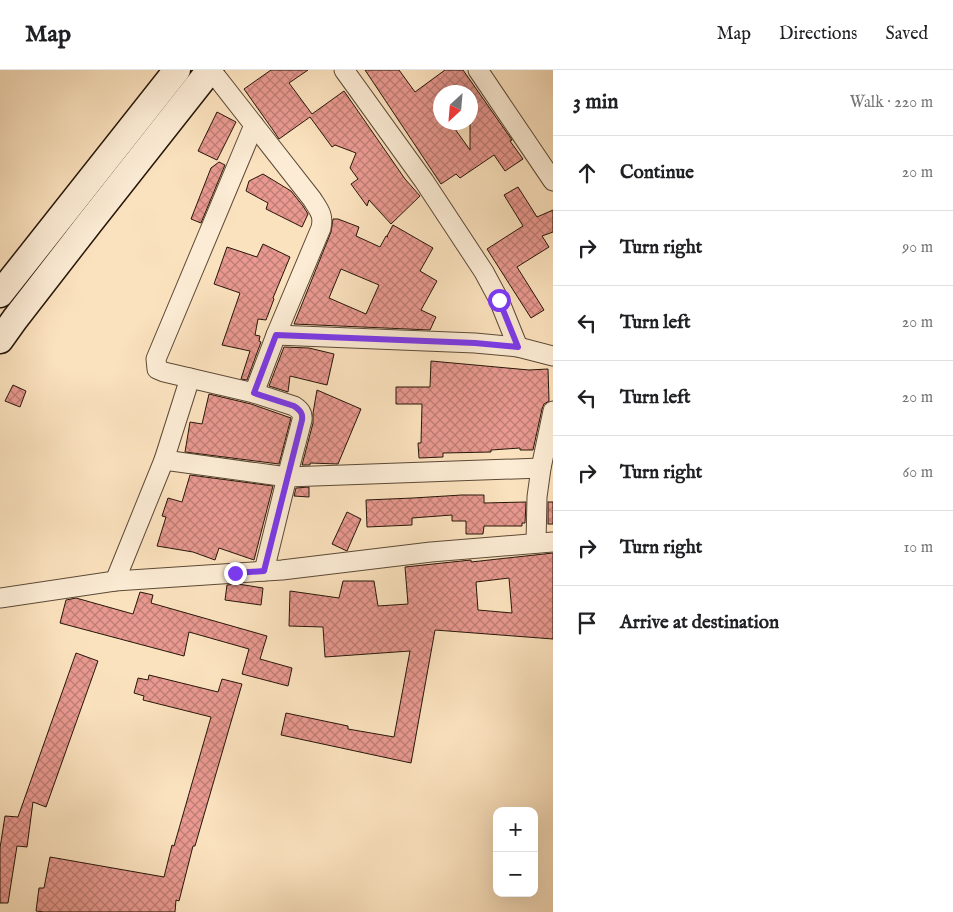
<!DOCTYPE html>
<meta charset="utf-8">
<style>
body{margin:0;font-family:"IM FELL English",serif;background:#f6f6f6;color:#202124}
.controls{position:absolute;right:15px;bottom:15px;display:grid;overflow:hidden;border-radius:10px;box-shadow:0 5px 20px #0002}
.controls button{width:45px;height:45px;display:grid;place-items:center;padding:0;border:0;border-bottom:1px solid #e0e0e0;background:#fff;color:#202124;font:25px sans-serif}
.compass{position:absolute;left:433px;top:15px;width:45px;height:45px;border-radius:50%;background:#fff;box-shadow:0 5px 20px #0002;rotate:206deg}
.stop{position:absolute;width:15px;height:15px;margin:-11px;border:4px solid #7c3aed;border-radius:50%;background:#fff}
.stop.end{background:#7c3aed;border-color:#fff;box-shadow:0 1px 5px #0008}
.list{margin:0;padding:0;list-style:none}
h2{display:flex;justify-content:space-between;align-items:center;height:65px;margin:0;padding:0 20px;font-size:21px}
h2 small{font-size:16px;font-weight:400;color:#757577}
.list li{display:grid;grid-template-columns:32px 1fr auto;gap:15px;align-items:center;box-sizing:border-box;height:75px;padding:0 20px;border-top:1px solid #e0e0e0}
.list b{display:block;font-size:19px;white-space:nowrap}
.list em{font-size:16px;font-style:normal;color:#757577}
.icon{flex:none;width:28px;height:28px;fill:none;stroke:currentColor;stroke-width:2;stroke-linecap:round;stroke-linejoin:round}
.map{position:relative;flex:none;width:553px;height:842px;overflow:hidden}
header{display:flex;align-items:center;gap:30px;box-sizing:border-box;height:70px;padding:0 25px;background:#fff;border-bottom:1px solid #e0e0e0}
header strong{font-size:24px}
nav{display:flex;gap:28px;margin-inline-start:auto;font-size:18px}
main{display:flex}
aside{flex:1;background:#fff}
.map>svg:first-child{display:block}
.building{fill:url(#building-cross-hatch);stroke:#271609;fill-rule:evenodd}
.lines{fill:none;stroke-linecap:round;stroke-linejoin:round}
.street-casing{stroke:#5c4936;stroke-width:21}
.secondary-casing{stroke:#271609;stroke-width:29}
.street{stroke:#fcecd5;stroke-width:19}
.secondary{stroke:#fcecd5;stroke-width:26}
.route{stroke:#7c3aed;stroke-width:6}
</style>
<header>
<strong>Map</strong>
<nav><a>Map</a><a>Directions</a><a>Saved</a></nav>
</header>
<main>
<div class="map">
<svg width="553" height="842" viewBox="0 0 553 842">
<defs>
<pattern id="building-cross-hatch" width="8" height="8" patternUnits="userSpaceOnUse" patternTransform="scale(1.25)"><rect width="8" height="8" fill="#e99990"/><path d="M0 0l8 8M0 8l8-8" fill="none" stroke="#bd7c74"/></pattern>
</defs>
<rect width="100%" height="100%" fill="#fbe2be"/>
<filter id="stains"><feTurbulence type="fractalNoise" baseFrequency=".004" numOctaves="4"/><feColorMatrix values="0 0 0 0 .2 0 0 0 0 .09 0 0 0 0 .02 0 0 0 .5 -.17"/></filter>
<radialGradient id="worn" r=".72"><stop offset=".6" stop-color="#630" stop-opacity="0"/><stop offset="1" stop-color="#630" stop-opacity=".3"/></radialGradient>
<!-- building -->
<g class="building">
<polygon points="271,0 308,0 289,13 312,44 344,21 405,109 420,126 391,154 369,130 367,136 351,114 358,109 350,98 356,83 335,75 332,77 310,47 279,69 273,60 244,19"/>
<path d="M365,0H399L415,22L445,0H463L512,70L510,71L523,89L505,101L494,85L460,108L456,104L441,114ZM440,22H470V80L450,52H440Z"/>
<polygon points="217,42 236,52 217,90 198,81"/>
<polygon points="219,92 225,95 201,153 191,149 211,98"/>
<polygon points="263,104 291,121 303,136 308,144 302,157 266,139 268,133 246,121 249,111"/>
<polygon points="518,117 537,147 553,140 553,162 542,166 549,177 517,197 544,240 531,248 487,179 523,156 504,125"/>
<path d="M333,149H338L359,157L356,166L380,177L386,166L388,167L387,166L393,155L433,178L420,201L437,211L421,240L436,247L430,260L294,254L331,162ZM341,199L379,215L366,244L329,228Z"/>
<polygon points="263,174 290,187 273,228 274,229 266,250 258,249 255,265 260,266 259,271 261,272 247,310 241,309 250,281 222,275 240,223 214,214 227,177 257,187"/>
<polygon points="284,277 309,278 334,284 327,315 290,306 288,322 269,316"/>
<polygon points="431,291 529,300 548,299 549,331 544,334 542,339 533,380 520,380 520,378 491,380 491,382 443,383 443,387 419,388 418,373 421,373 422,334 396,334 396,317 430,317"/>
<polygon points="13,315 26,321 20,337 5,331"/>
<polygon points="317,320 361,339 338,394 310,393 310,395 302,395 313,353 313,343"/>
<polygon points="209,324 251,334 291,348 279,394 185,382 190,352 202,354"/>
<polygon points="190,405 273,416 254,490 219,478 215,490 193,482 157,476 166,447 162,446 168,428 182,432"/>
<polygon points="309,417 309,427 294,426 296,418"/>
<polygon points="462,425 484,425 484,433 526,432 525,453 522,453 522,456 484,456 483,464 466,464 466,451 452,451 452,445 412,448 412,455 367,457 366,430 413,428"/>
<rect x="548" y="432" width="5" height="22"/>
<polygon points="347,442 361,449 347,481 332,474"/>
<path d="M553,483V569L435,560L411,693L281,665L286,643L348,656V659L394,667L410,581L325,587L323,557L289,556L290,521L339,528L343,511H374L378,536L408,534L405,497L471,490V492ZM509,508L512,543L478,540L476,512Z"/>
<polygon points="238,514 263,518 261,535 225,530 227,515"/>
<polygon points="140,522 153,525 151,533 267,566 260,589 292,598 288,616 242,604 249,579 189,562 184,586 60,553 66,530 76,528 133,544"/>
<polygon points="76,583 98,591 46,737 33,732 27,777 17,776 8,833 0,833 0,778 5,746 18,747"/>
<polygon points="149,605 218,622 222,609 242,614 195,776 193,776 179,831 176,830 175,842 44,842 36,841 39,818 44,818 50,787 164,807 172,775 174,776 211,647 143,630 144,626 134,623 138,608 148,610"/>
</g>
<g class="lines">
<defs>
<g id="street">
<path d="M211,0L312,129C319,140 324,145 321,158L276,265L254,323"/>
<polyline points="344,0 424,111 484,202 499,230 518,277"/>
<polyline points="478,0 553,111"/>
<polyline points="276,265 475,273 518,277 553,286"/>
<path d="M164,390L287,407L302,350C303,343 300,340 294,336L254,323L164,302L157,299L156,289L254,55"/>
<polyline points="536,473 537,427 541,398 553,341"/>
<polyline points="264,501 287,407 541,398"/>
<polyline points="115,511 164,390 190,308"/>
<polyline points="0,528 115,511 282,500 431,482 553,472"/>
</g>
<g id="secondary">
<polyline points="0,224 177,0"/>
<polyline points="0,270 15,249 91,151 210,0"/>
</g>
</defs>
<!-- street casing -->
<use href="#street" class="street-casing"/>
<!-- secondary casing -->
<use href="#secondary" class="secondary-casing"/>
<!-- street -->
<use href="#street" class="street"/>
<!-- secondary -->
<use href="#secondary" class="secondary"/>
</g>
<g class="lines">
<!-- route -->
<path class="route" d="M235,503L264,501L302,350C303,343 300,340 294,336L254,323L276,265L475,273L518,277L499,230"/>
</g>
<rect width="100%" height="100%" filter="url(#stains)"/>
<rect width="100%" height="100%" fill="url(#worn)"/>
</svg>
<div class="controls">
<button>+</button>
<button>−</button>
</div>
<svg class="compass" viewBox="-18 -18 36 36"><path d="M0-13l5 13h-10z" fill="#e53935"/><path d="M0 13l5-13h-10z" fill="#757577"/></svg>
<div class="stop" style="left:499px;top:230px"></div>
<div class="stop end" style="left:235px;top:503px"></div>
</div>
<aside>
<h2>3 min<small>Walk · 220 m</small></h2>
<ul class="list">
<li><svg class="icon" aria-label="ahead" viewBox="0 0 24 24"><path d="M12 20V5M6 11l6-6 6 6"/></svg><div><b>Continue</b></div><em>20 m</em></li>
<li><svg class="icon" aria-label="right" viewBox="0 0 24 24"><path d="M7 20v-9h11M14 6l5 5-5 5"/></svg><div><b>Turn right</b></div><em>90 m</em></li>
<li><svg class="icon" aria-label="left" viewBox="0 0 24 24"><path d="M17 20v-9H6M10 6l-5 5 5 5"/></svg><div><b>Turn left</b></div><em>20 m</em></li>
<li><svg class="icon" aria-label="left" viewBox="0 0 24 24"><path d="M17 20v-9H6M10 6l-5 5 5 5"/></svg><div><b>Turn left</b></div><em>20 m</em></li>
<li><svg class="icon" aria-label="right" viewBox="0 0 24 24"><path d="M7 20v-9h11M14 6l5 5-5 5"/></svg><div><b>Turn right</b></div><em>60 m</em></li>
<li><svg class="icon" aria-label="right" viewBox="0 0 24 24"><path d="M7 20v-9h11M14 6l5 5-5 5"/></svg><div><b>Turn right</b></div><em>10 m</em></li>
<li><svg class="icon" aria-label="arrive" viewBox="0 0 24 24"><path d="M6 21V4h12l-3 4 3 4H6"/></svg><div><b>Arrive at destination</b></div></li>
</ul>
</aside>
</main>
